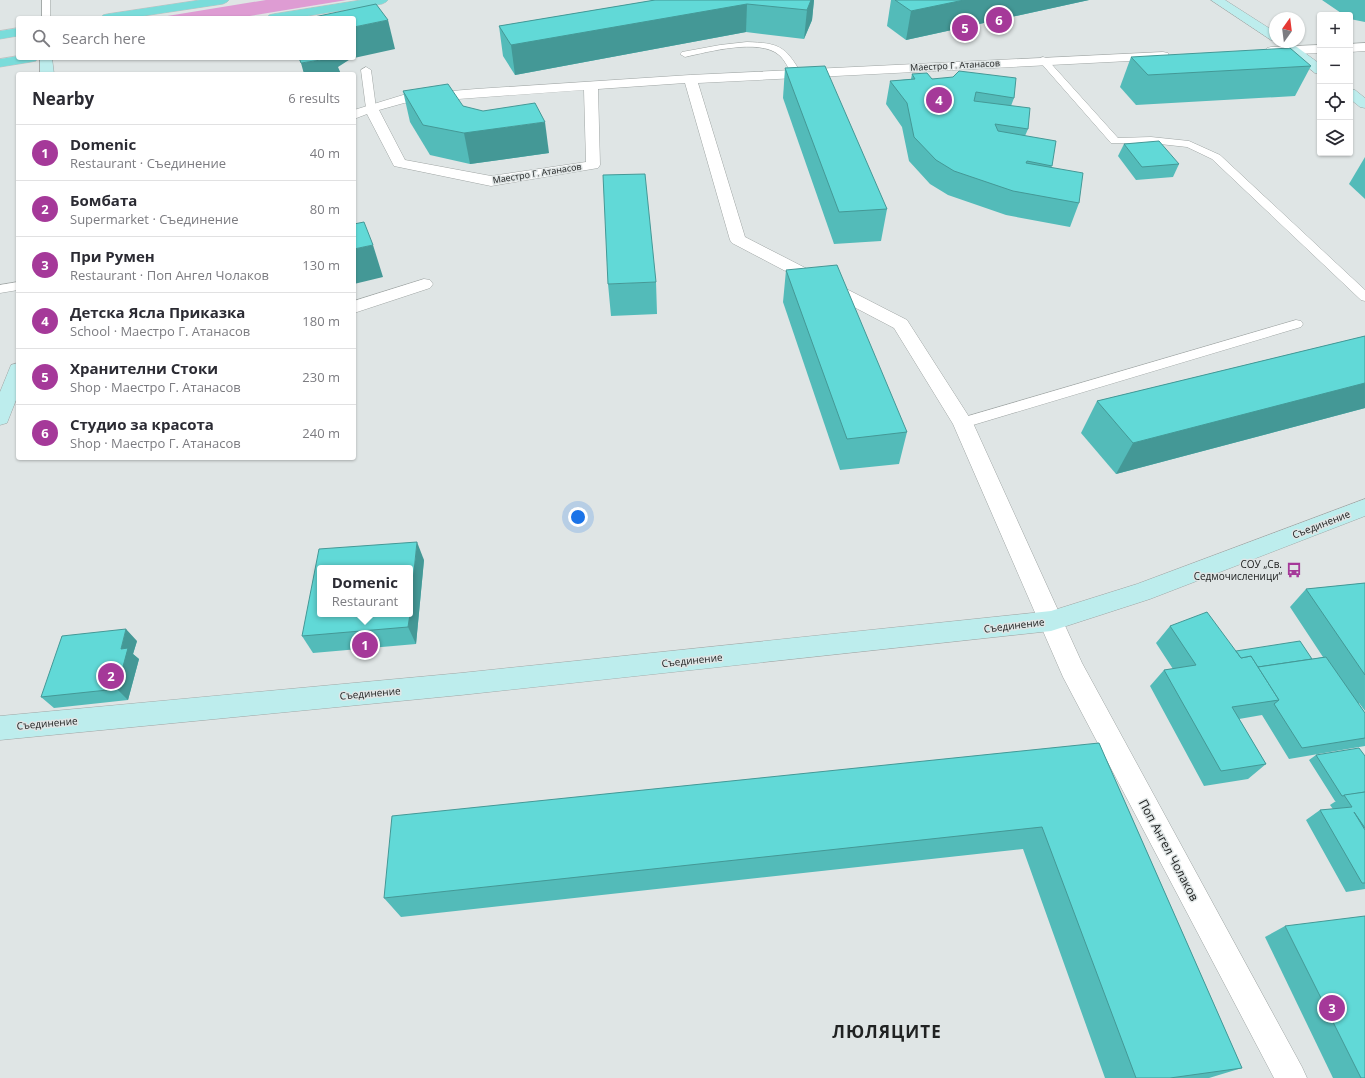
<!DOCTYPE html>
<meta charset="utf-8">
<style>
body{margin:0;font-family:"Open Sans",sans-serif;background:#f7f7f7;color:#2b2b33}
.controls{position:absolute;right:12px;top:12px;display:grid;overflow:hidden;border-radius:4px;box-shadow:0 1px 3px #0004}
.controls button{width:36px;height:36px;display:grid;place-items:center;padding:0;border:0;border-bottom:1px solid #e1e1e2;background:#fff;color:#2b2b33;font:20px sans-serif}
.compass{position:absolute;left:1269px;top:12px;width:36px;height:36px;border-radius:50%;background:#fff;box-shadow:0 1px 3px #0004;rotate:14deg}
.you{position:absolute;left:578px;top:517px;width:14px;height:14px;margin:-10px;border:3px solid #fff;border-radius:50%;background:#1a73e8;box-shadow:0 0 0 6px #1a73e833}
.badge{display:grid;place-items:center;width:26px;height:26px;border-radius:50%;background:#a53999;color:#fff;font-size:13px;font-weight:700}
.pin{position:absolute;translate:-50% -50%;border:2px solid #fff;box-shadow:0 1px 4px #0006}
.popup{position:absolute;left:317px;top:565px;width:96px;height:52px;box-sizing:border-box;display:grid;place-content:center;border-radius:4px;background:#fff;filter:drop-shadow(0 1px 3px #0005);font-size:13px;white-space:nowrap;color:#7c7c81}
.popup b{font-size:15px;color:#2b2b33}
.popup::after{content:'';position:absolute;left:50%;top:100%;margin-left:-8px;border:8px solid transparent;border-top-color:#fff}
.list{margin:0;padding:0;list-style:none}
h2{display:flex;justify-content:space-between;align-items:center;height:52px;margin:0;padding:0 16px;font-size:17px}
h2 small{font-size:13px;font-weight:400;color:#7c7c81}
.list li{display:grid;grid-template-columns:26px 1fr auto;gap:12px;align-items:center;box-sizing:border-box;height:56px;padding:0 16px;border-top:1px solid #e1e1e2}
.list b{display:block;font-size:15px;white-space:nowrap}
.list p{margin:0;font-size:13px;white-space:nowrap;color:#7c7c81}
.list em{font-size:13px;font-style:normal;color:#7c7c81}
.icon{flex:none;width:22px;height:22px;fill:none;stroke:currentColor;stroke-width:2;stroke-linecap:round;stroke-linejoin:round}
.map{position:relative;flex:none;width:1365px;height:1078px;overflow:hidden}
.search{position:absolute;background:#fff;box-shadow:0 1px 3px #0004;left:16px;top:16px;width:340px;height:44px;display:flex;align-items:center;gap:10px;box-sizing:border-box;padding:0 14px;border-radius:4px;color:#7c7c81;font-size:15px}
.panel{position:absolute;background:#fff;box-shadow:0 1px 3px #0004;left:16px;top:72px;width:340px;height:388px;border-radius:4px}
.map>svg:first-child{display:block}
.green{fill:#de9cd3}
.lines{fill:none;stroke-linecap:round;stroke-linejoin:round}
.lane-casing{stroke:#9fa5a4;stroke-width:1}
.street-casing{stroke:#9fa5a4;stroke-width:1}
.secondary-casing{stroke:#9fa5a4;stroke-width:1}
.primary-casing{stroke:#c1c1c1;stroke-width:1}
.lane{fill:#fff;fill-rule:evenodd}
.street{fill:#fff;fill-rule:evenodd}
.secondary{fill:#bdeded;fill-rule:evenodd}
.primary{fill:#7adcda;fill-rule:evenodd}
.wall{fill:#53bbb9}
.shaded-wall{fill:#449896}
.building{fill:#61d9d7;stroke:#449896}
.labels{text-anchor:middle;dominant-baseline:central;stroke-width:3;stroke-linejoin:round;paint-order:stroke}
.far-street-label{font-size:9px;fill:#202222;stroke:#dfe5e5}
.street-label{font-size:10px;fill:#202222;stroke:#dfe5e5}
.poi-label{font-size:10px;fill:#202222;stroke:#dfe5e5;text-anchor:end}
.near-street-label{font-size:12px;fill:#202222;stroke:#dfe5e5}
.near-district-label{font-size:17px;font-weight:bold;letter-spacing:1px;fill:#202222;stroke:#dfe5e5}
</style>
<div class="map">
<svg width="1365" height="1078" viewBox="0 0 1365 1078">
<rect width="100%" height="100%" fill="#dfe5e5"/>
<!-- green -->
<polygon class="green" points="266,0 347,0 237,18 155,18"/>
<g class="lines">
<defs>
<g id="lane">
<rect x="42" y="0" width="8" height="18"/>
<path d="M747,42C779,43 785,46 801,73L799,75H793C788,68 785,60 779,55C759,38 708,52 685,57L680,54L682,52L720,45Z"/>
<polygon points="1043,57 1046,58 1118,138 1151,137 1189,141 1220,155 1365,290 1365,301 1361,300 1212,159 1187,147 1151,143 1111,143 1040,62 1038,60 1040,58"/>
<polygon points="366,67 371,70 376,108 371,111 366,108 361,70"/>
<polygon points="18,282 18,290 0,293 0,285"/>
<polygon points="1296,320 1301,321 1303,324 1301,327 963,428 958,427 956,423 958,419"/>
</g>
<g id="street">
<polygon points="1365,43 1365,51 1350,52 1350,44"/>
<polygon points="1320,45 1320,53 1271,55 1267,54 1265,51 1267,48 1271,47"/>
<path d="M1163,52L1168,53L1169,56L1168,59L698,83L745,237L907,320L973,423L1082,663L1302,1067L1307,1078H1274L1063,677L953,424L894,328L732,243L730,240L685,83L598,89L600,165L598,168L491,186L394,166L367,114L354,119V110L403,95L476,89L690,75ZM584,90L586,162L491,176L405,160L379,110L404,103Z"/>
<polygon points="424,279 430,280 433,284 430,288 354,313 354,301"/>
</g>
<g id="secondary">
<polygon points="1211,0 1225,0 1275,32 1275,41 1271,40"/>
<polygon points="1276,42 1290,42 1320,64 1320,74 1315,73"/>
<polygon points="40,58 52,58 54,74 40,74"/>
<polygon points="1350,89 1355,90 1365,98 1365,108 1360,107 1350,99"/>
<polygon points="18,363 18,395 7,423 0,425 0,392 11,365"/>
<polygon points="1365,499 1365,516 1150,599 1051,631 461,695 0,740 0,716 461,673 1051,611 1137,584"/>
</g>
<g id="primary">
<polygon points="200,0 229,0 227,2 223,4 130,18 101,18 103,15 107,14"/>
<polygon points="361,0 388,0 386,2 382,4 295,18 267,18 269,15 273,14"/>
<polygon points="18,28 18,36 0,39 0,31"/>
<polygon points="18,56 18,58 37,58 36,61 31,62 0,67 0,59"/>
</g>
</defs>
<!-- lane casing -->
<use href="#lane" class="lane-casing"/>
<!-- street casing -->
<use href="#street" class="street-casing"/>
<!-- secondary casing -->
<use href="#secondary" class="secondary-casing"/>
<!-- primary casing -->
<use href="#primary" class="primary-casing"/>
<!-- lane -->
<use href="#lane" class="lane"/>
<!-- street -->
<use href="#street" class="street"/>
<!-- secondary -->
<use href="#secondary" class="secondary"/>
<!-- primary -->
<use href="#primary" class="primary"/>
</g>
<!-- wall -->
<g class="wall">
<polygon points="655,0 814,0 812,20 804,39 746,32 515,75 503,56 499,26"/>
<polygon points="891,0 1089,0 906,40 887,26"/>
<polygon points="1322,0 1365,0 1365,22 1350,19 1350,15 1344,15"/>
<polygon points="1131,57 1311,66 1295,96 1136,105 1120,87"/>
<polygon points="785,68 887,209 881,241 834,244 783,98"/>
<polygon points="912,74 1014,98 1011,106 1028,129 1025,136 1052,166 1051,167 1079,203 1070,227 1006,215 948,195 930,184 909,161 902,127 886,104 890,81 911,79"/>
<polygon points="403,91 463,106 549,153 470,164 430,155 410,122"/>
<polygon points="1124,144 1179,164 1173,177 1136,180 1118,156"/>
<polygon points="1365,157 1365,199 1349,184"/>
<polygon points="786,270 907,432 899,464 840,470 783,302"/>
<polygon points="656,282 657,314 611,316 608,284"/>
<polygon points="1365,336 1365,408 1116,474 1081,433 1097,401"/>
<polygon points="424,560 416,644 313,653 302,636"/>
<polygon points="1365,583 1365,711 1359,703 1358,703 1365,713 1365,746 1289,759 1262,715 1239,719 1266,764 1248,779 1204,786 1150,686 1164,670 1173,669 1156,643 1170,626 1236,651 1312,659 1323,657 1290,607 1306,589"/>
<polygon points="137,641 133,654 139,659 128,700 54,708 41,697"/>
<polygon points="1099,743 1242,1068 1209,1078 1105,1078 1023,849 401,917 384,898"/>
<polygon points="1316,755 1365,756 1365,889 1346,892 1306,820 1320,810 1333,809 1330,805 1336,801 1335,801 1309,760"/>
<polygon points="1285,926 1365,1078 1333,1078 1265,937"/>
</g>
<!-- shaded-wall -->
<g class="shaded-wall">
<polygon points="811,0 814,0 812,20 804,39 807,10"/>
<polygon points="964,0 1089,0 906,40 911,11"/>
<polygon points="747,4 746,32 515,75 511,45"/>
<polygon points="388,20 395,49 354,58 354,27"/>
<polygon points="334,58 352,58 338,67 341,74 304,74 301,63"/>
<polygon points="545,122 549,153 470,164 464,133"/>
<polygon points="373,245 383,277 354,284 354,249"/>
<polygon points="1365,383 1365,408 1116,474 1133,443"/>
<polygon points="417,542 424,560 416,644 408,627"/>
<polygon points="126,629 137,641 133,654 139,659 128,700 117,689 121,649"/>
</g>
<!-- building -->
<g class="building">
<polygon points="655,0 811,0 807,10 747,4 511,45 499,26"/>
<polygon points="895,0 964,0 911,11"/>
<polygon points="376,4 388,20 354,27 354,18 312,18 314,17"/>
<polygon points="1290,48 1311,66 1148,75 1131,57"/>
<polygon points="299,58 334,58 301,63"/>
<polygon points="825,66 887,209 839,212 785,68"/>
<polygon points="959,71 1016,78 1014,98 976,92 974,101 1030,108 1028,129 995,124 998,131 1056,141 1052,166 1027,161 1026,163 1083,173 1079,203 1013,191 954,171 936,160 914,137 907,103 890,81 915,79 912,74 927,73 932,79 953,77"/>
<polygon points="448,84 463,106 483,111 535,103 545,122 464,133 423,125 403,91"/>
<polygon points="1159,141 1179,164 1142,167 1124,144"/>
<polygon points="645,174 656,282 608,284 603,175"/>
<polygon points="364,222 373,245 354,249 354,224"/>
<polygon points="837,265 907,432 847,439 786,270"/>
<polygon points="1365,336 1365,383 1133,443 1097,401"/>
<polygon points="417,542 410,610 410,568 320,568 320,614 410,614 408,627 302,636 319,549"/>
<polygon points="1365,583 1365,675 1306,589"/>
<polygon points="1207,612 1241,658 1251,656 1279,700 1232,707 1266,764 1221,771 1164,670 1196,665 1170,626"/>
<polygon points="126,629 121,649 128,648 117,689 41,697 62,636"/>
<polygon points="1300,641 1312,659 1258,667 1251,656 1241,658 1236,651"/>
<polygon points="1326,657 1365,713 1365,738 1302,748 1274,704 1279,700 1258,667"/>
<polygon points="1099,743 1242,1068 1170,1078 1136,1078 1042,827 384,898 392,816"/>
<polygon points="1359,748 1365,756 1365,792 1342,796 1316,755"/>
<polygon points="1365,792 1365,828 1354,812 1365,830 1365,883 1362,883 1320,810 1352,807 1344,795"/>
<polygon points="1365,916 1365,1078 1361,1078 1285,926"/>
</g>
<!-- icons -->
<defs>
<symbol id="bus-bare" viewBox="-9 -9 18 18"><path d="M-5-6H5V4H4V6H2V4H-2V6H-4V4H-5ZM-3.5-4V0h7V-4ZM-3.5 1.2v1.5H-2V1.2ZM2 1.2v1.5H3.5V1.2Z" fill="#a53999" stroke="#dfe5e5" stroke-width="2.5" paint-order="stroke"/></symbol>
</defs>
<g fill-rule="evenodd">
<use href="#bus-bare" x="1283" y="559" width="22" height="22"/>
</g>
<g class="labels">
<!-- far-street labels -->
<g class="far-street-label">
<text transform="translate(955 65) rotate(-3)">Маестро Г. Атанасов</text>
<text transform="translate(537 173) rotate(-9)">Маестро Г. Атанасов</text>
</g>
<!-- street labels -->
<g class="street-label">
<text transform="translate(1321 524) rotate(-21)">Съединение</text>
<text transform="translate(1014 625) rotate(-7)">Съединение</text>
<text transform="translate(692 660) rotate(-6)">Съединение</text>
<text transform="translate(370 693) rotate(-5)">Съединение</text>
<text transform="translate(47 723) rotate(-5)">Съединение</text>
</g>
<!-- poi labels -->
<g class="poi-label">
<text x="1282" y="564">СОУ „Св.<tspan x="1282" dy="12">Седмочисленици“</tspan></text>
</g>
<!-- near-street labels -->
<g class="near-street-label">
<text transform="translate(1169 850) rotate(62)">Поп Ангел Чолаков</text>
</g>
<!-- near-district labels -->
<g class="near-district-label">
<text x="887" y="1031">ЛЮЛЯЦИТЕ</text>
</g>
</g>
</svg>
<div class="controls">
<button>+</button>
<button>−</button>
<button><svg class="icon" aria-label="locate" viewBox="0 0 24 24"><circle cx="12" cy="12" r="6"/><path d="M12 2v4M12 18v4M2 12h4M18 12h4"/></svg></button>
<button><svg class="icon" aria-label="layers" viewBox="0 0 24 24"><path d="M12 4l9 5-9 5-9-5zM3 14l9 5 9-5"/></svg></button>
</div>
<svg class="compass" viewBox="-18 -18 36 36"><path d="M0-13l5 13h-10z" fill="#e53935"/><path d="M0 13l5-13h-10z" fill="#7c7c81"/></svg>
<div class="you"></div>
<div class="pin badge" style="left:365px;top:645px">1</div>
<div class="popup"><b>Domenic</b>Restaurant</div>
<div class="pin badge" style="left:111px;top:676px">2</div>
<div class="pin badge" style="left:1332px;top:1008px">3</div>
<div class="pin badge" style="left:939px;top:100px">4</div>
<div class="pin badge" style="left:965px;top:28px">5</div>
<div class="pin badge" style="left:999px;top:20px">6</div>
<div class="search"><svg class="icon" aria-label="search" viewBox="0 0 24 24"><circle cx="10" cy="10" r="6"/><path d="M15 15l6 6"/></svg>Search here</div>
<section class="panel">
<h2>Nearby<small>6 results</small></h2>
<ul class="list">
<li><span class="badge">1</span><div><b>Domenic</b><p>Restaurant · Съединение</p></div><em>40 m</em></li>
<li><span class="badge">2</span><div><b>Бомбата</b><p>Supermarket · Съединение</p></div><em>80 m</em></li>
<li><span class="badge">3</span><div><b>При Румен</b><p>Restaurant · Поп Ангел Чолаков</p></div><em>130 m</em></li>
<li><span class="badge">4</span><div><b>Детска Ясла Приказка</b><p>School · Маестро Г. Атанасов</p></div><em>180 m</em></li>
<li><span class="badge">5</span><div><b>Хранителни Стоки</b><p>Shop · Маестро Г. Атанасов</p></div><em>230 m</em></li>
<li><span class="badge">6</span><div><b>Студио за красота</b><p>Shop · Маестро Г. Атанасов</p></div><em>240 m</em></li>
</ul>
</section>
</div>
